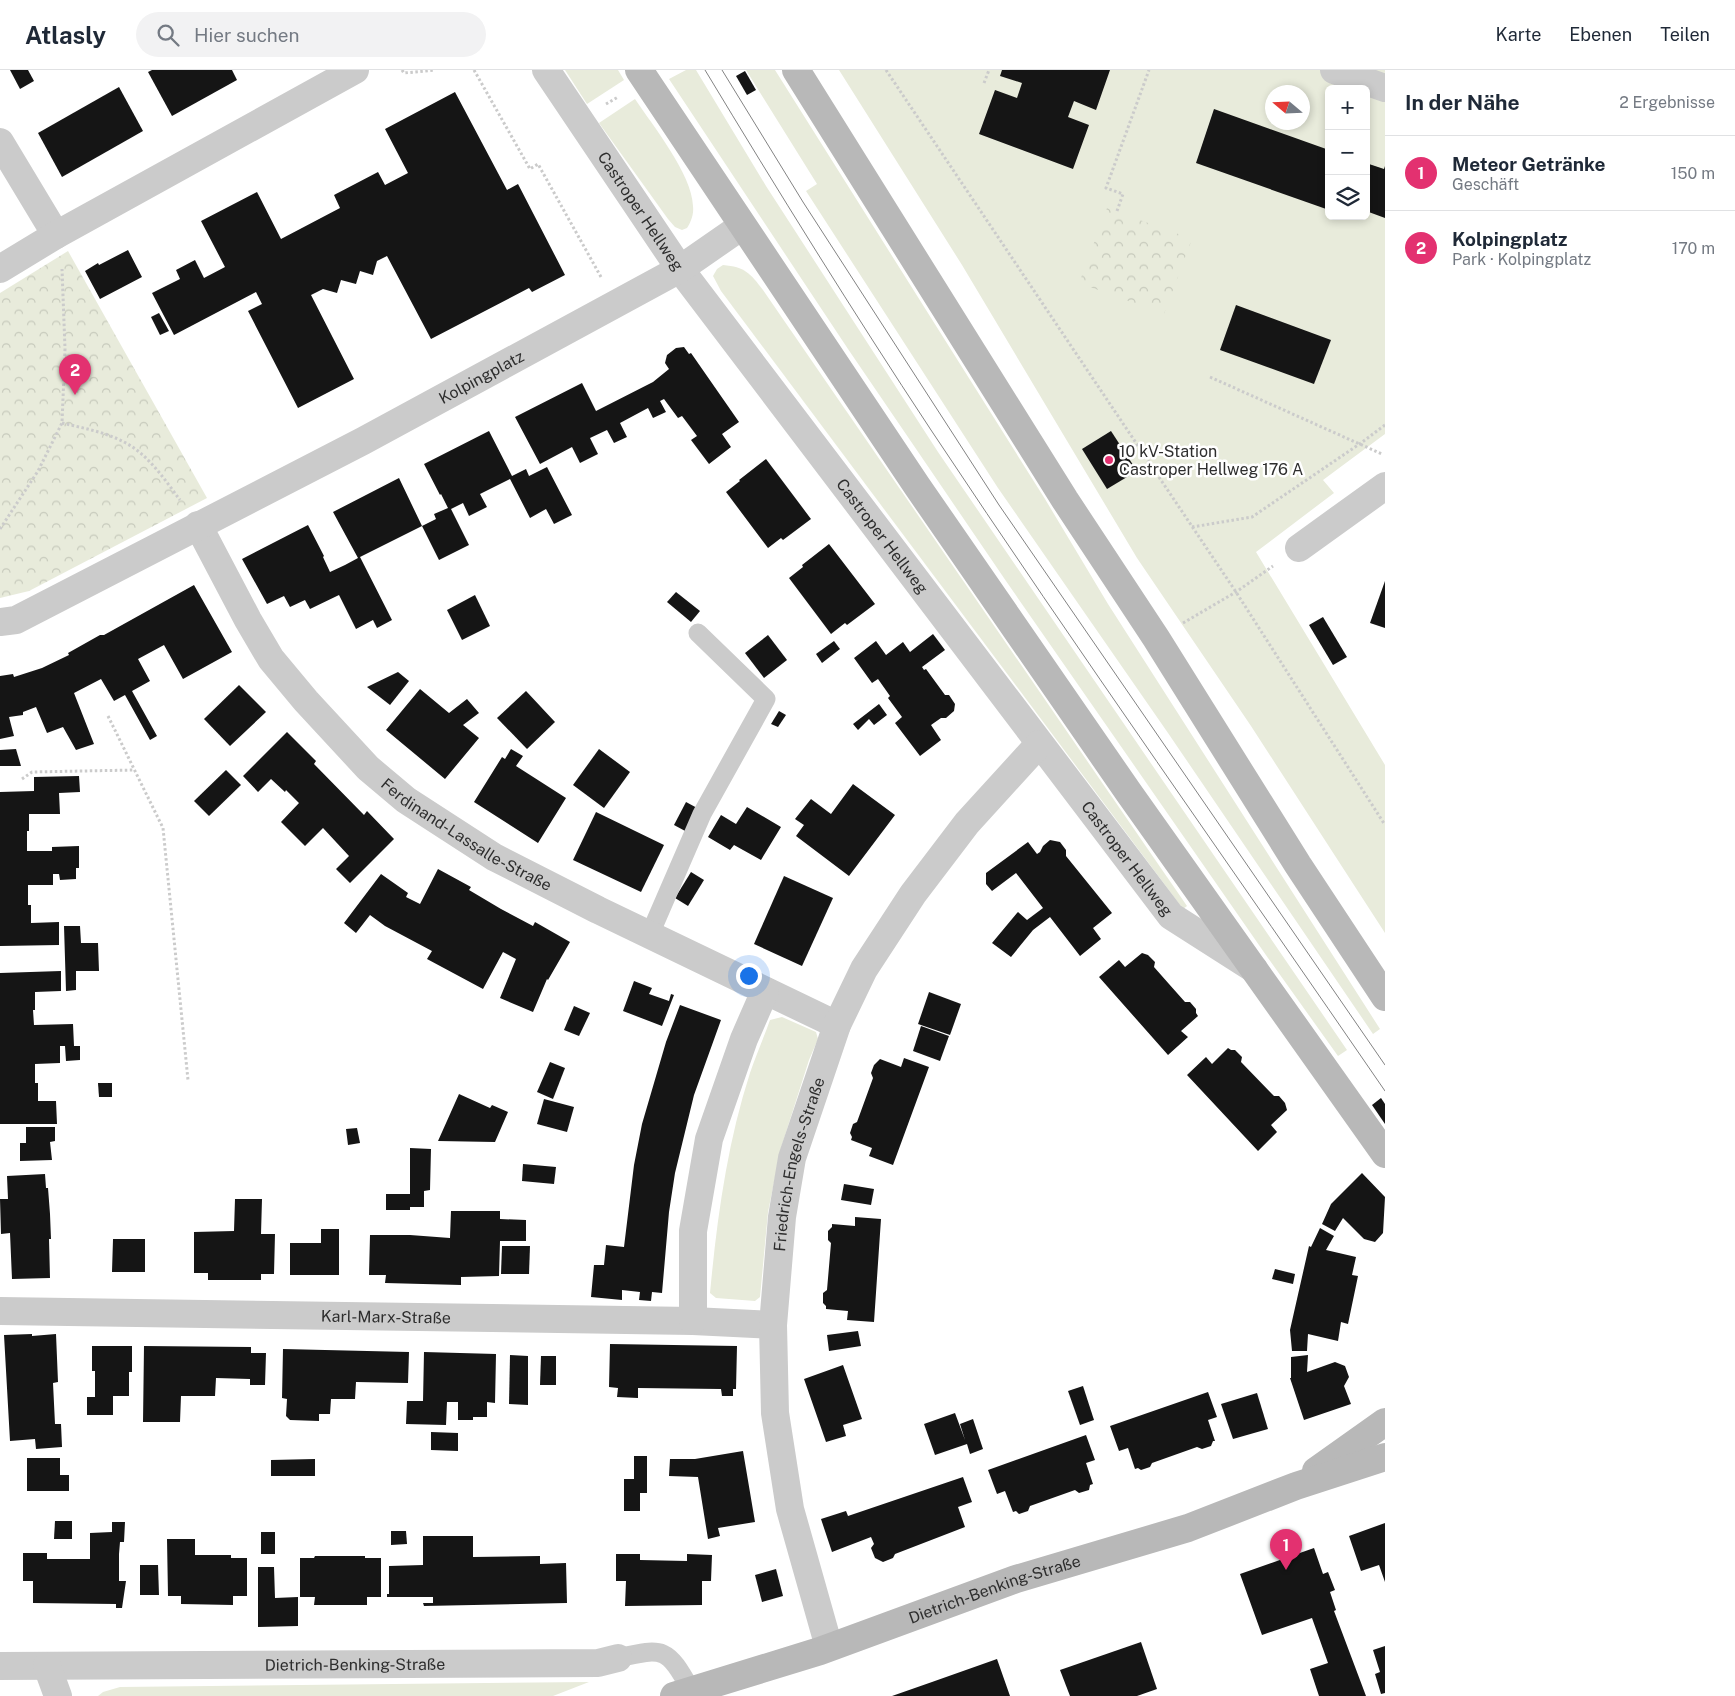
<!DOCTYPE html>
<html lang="de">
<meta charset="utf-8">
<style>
body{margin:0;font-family:"Public Sans",sans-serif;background:#f2f2f3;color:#1f2937}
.controls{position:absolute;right:15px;top:15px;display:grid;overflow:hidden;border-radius:8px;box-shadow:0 2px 8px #0003}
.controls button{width:45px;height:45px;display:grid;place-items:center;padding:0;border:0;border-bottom:1px solid #e0e1e3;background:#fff;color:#1f2937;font:25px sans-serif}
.compass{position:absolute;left:1265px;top:15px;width:45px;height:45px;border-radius:50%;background:#fff;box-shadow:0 2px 8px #0003;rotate:289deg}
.you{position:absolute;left:748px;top:905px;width:18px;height:18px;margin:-12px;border:4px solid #fff;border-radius:50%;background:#1a73e8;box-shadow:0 0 0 8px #1a73e833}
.badge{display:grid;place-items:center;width:32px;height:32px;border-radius:50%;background:#e33170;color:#fff;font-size:16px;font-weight:700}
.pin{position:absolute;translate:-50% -41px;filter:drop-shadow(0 1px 2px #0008)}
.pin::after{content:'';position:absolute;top:26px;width:18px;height:15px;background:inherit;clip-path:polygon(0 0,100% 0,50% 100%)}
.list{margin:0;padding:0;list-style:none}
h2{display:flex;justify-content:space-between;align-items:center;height:65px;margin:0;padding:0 20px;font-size:21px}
h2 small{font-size:16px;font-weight:400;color:#747a83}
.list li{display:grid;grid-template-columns:32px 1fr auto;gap:15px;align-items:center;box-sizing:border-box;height:75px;padding:0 20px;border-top:1px solid #e0e1e3}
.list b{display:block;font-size:19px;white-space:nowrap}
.list p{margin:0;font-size:16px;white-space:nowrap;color:#747a83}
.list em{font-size:16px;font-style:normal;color:#747a83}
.icon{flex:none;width:28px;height:28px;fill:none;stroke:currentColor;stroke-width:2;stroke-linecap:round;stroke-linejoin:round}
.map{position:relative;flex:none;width:1385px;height:1626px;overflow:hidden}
header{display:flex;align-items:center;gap:30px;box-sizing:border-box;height:70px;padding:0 25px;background:#fff;border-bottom:1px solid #e0e1e3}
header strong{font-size:24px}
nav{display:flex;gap:28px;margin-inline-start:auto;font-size:18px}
.search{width:350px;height:45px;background:#f2f2f3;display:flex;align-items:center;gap:12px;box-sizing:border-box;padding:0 18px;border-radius:28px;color:#747a83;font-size:19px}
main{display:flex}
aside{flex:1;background:#fff}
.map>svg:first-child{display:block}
.grass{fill:#e8ebdb;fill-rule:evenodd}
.park{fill:url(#park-crowns)}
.building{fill:#151515}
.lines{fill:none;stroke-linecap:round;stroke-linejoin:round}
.path{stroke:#cbcbcb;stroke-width:3;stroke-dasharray:2.5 2.5;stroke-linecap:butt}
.service{stroke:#cbcbcb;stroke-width:19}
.minor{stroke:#cbcbcb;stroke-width:28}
.secondary{stroke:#b8b8b8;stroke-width:28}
.tram{stroke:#838383;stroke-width:1}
.poi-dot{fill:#e33170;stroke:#fff;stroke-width:2}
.labels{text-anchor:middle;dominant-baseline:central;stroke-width:5;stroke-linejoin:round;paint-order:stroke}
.street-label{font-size:16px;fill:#2e2e2e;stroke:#fff}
.poi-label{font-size:16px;fill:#2e2e2e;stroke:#fff;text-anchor:start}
</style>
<header>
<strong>Atlasly</strong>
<div class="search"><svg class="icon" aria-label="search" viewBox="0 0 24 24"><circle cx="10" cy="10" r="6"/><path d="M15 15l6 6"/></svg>Hier suchen</div>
<nav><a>Karte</a><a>Ebenen</a><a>Teilen</a></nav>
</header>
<main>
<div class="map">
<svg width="1385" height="1626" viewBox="0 0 1385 1626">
<defs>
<pattern id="park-crowns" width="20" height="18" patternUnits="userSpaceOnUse" patternTransform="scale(1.25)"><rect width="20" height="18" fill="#e8ebdb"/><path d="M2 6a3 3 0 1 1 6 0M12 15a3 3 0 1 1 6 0" fill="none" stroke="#c7cabc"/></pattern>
</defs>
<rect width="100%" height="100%" fill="#fff"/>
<!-- grass -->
<g class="grass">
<polygon points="565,0 618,0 624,10 587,34"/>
<polygon points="686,0 696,0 766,116 938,382 1347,980 1338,986 1268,888 1006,511 848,279 669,9"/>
<polygon points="746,0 775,0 1045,429 1108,534 1380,959 1373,964 1168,663 998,418 806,121 817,114"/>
<path d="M839,0H1385V364L1323,410L1334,423L1256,482L1385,695V863L1251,656L1137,488L962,195ZM1329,19H1366V146H1329ZM1272,22H1302V52H1272Z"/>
<path d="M635,29C653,56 692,104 693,136C694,144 691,152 687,158L682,160L675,157L668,149L599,53Z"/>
<path d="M723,195C745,197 750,203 763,220L1187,836L1183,839L721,221L713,206L717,199Z"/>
<path d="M782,947L816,962L818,969L809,990L781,1078L768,1142L760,1227L755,1231L716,1228L710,1223C717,1149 727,1074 750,1003C756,985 764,967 770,950Z"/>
<polygon points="589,1612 553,1626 98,1626 103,1622 120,1617"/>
</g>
<!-- park -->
<g class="park">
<polygon points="1107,138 1192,169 1164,244 1079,213"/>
<polygon points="68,181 207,428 29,521 0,528 0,223"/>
</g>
<!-- building -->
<g class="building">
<polygon points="10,0 28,0 34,11 20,19"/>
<polygon points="152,0 232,0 237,10 172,46 148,2"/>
<polygon points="1002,0 1110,0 1096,40 1074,31 1068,47 1089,55 1073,99 979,64 995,20 1017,28 1022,13 1000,6"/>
<polygon points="745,1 756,20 747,25 736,6"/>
<polygon points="119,17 143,61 62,107 38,63"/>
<polygon points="455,22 507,120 518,114 565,205 532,222 529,218 431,269 387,186 377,191 373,205 360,201 356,214 341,210 337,223 323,219 311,225 354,309 298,338 248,241 262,234 256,222 174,265 152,223 180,209 176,200 195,190 204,208 225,197 201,151 257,122 281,169 340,138 334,125 378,102 385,115 408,103 385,59"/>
<polygon points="1214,39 1329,80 1329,140 1196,93"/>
<polygon points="1366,93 1384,99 1385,96 1385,148 1366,141"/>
<polygon points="128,180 142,207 100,229 85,201 98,193 99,195"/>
<polygon points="1236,235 1331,270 1314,314 1220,280"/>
<polygon points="159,243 169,261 160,265 151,247"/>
<polygon points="684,277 689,284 691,283 739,352 722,364 731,377 709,394 691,370 697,366 682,346 678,348 664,329 660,331 666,342 653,348 648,338 620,353 627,367 614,373 607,360 590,368 598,384 580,393 572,377 540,394 515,347 582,313 596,341 653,312 669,299 665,293 667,285 676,278"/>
<polygon points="489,361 512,406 526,399 529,406 547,397 572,445 554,454 546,439 530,448 510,409 480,424 487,437 469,446 463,433 451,439 469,475 439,490 422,456 360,487 392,550 377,558 373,550 356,559 339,525 310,539 305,530 290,537 284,526 267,534 242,489 308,455 324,486 323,487 330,502 345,495 358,488 333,442 399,408 422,456 436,449 434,444 448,438 441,424 440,425 424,394"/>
<polygon points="1111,361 1137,401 1107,419 1082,379"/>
<polygon points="766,389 811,449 783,470 781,468 768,478 726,422 740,411 739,410"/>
<polygon points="829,474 875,534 847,555 845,553 831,564 789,508 803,497 802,495"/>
<polygon points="1385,511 1385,558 1370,553"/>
<polygon points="194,515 232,582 183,609 164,575 138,589 150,611 132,621 157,666 150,670 125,625 114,631 101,609 74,623 94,674 76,680 63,657 47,663 36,637 23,642 23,645 9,647 14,666 0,669 0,606 13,604 14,607 42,598 69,585 68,583 100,565 104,565"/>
<polygon points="676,522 700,541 691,552 667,532"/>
<polygon points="475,525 490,556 462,570 447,540"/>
<polygon points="1323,547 1347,587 1333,595 1309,555"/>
<polygon points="933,564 945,580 922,597 924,600 926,599 945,625 949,625 955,634 954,641 946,648 941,648 931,655 941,670 920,686 895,653 902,647 888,628 890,626 878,609 872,613 854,588 876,571 886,585 903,572 910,582"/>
<polygon points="768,565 787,590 764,608 745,583"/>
<polygon points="834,571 840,579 822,593 816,584"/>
<polygon points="398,602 409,611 390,635 367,617"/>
<polygon points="239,615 266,642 230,676 204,649"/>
<polygon points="420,619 449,643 467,629 479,643 463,655 479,668 445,709 386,660"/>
<polygon points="526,621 555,652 527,679 497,648"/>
<polygon points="879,634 887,645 874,655 869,649 858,660 853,654"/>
<polygon points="779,641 786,645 778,657 771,654"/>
<polygon points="287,662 316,691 314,694 364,745 367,741 394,769 350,813 336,799 349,786 323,758 305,776 281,752 299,733 286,720 285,722 271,709 258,722 243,706"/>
<polygon points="16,679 21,696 0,696 0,680"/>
<polygon points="511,679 523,686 516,696 566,728 538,773 474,732 502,687 505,689"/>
<polygon points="599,679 630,702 604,738 573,715"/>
<polygon points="226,700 241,715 209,746 194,731"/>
<polygon points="79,706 80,722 59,723 60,744 29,744 29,761 27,761 27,781 52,781 52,777 79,776 79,798 76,798 76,809 60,810 59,804 53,804 53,815 28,815 28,835 31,835 31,853 59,852 59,875 0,876 0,722 34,721 34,707"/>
<polygon points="853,714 895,745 849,806 796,766 804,755 795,749 811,729 831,744"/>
<polygon points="686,732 699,739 687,762 674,755"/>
<polygon points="747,737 781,757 761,790 734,775 730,780 708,767 721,745 736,754"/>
<polygon points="596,742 664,775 641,822 573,790"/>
<polygon points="1050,770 1060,772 1066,780 1066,786 1112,843 1093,858 1101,869 1080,886 1050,847 1033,860 1011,887 992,873 1017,843 1018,842 1027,850 1043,838 1016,803 992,821 986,814 986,803 1028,772 1037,784 1040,782 1043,776"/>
<polygon points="438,799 471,817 469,820 501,839 533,856 535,852 570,872 548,910 547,909 533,942 500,928 516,889 503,882 483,919 427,889 432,881 385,856 370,845 356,863 344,853 381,804 408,823 406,827 420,834"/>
<polygon points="691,802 704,810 688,836 675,828"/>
<polygon points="784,806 833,828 802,896 754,874"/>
<polygon points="64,856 80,856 81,873 98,873 99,901 76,901 76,920 66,921"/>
<polygon points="1142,883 1148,885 1155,892 1154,897 1169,914 1185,932 1190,932 1196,939 1196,943 1198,946 1181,961 1188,967 1168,985 1099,907 1119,890 1125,897"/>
<polygon points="61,901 61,921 35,922 35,940 33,940 34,955 73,954 74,976 80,976 80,990 66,991 65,976 60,976 60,993 35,994 35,1013 38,1013 38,1031 56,1031 57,1054 0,1054 0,903"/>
<polygon points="634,911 652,918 649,924 669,931 671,924 674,925 662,956 623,941"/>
<polygon points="929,922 961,934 950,965 918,954"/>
<polygon points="680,935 721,950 694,1025 675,1103 669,1142 662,1223 652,1222 651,1231 639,1230 640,1222 622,1220 622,1230 591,1227 594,1195 604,1195 606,1175 624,1177 634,1095 642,1054 666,972"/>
<polygon points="574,936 590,943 579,966 564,960"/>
<polygon points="921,956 949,966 940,991 913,981"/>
<polygon points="1228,978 1231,980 1235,980 1242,987 1241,992 1274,1026 1279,1026 1285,1033 1287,1040 1271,1055 1277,1062 1258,1081 1187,1005 1206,987 1212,994"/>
<polygon points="904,988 929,997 893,1095 869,1086 872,1078 851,1070 852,1067 850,1063 853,1054 857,1052 873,1008 871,1003 874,995 880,989 901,997"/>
<polygon points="550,992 565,998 553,1029 537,1022"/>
<polygon points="98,1013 112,1013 112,1027 99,1027"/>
<polygon points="459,1024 490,1038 492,1035 508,1042 495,1072 438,1071"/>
<polygon points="1381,1028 1385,1034 1385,1054 1372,1035"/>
<polygon points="544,1029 574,1037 567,1062 537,1054"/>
<polygon points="26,1057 55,1057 55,1071 50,1072 52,1090 20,1091 20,1073 26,1073"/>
<polygon points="357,1058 360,1073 348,1075 346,1059"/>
<polygon points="410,1078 431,1079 430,1120 424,1121 424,1137 410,1137 410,1140 386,1140 386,1124 410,1124"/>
<polygon points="523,1094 556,1097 554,1114 522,1111"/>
<polygon points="1362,1103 1385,1127 1383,1163 1375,1172 1364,1169 1343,1148 1335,1161 1322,1154 1331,1134"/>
<polygon points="45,1104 46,1118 48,1118 50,1144 51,1169 49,1169 50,1208 12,1209 10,1163 1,1164 0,1129 8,1129 7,1106"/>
<polygon points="844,1114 874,1119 871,1135 841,1130"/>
<polygon points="235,1129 262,1129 261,1164 275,1164 274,1204 261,1204 261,1210 208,1210 208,1203 194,1203 194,1162 234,1161"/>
<polygon points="451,1141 500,1141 500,1149 526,1150 526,1171 500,1171 499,1206 461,1207 461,1215 385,1213 386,1205 369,1205 370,1165 410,1165 450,1168"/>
<polygon points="855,1147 881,1149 874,1252 847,1250 848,1241 826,1239 826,1236 823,1233 823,1223 827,1220 831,1173 828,1170 828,1161 832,1157 832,1154 855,1156"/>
<polygon points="1320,1158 1334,1166 1326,1180 1356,1187 1352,1205 1358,1206 1348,1254 1341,1252 1338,1271 1308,1264 1307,1281 1292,1281 1290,1260 1309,1176 1311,1177"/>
<polygon points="321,1159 339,1159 339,1205 290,1205 290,1173 321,1173"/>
<polygon points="113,1169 145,1169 145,1202 112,1202"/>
<polygon points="502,1176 530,1176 529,1204 501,1204"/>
<polygon points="1275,1199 1295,1204 1293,1214 1272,1209"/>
<polygon points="858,1261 861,1276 829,1281 827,1265"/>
<polygon points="32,1264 32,1266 56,1264 58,1312 53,1313 55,1354 61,1354 62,1377 36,1379 35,1369 10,1371 4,1265"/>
<polygon points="610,1274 737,1276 736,1319 733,1319 733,1326 722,1326 721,1319 638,1318 638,1328 617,1327 618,1318 609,1317"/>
<polygon points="92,1276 132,1276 132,1302 129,1302 129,1326 113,1326 113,1345 87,1345 87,1327 95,1327 95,1301 92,1301"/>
<polygon points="144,1276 251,1277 251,1283 266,1283 265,1315 250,1315 250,1309 216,1308 215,1326 181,1326 180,1352 143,1352"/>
<polygon points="283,1279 409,1282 408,1313 356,1312 355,1329 331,1329 330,1344 319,1344 319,1351 290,1350 286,1346 287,1329 282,1328"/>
<polygon points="424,1282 496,1284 495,1333 487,1332 487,1347 473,1347 473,1350 458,1350 458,1332 447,1332 446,1355 406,1354 407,1331 423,1331"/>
<polygon points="510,1285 528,1286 528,1335 509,1334"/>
<polygon points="1308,1285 1307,1302 1335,1292 1345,1296 1349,1307 1344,1316 1351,1334 1304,1350 1290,1308 1291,1308 1291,1287"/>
<polygon points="541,1286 556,1286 556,1315 540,1315"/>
<polygon points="843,1295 862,1349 843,1355 846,1366 826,1372 804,1309"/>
<polygon points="1083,1316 1094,1350 1080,1355 1068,1321"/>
<polygon points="1208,1322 1217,1347 1208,1350 1215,1371 1213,1371 1211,1376 1202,1379 1197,1377 1152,1393 1150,1397 1141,1400 1138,1398 1135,1399 1128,1378 1119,1381 1110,1356"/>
<polygon points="1257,1323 1268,1359 1233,1369 1221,1334"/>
<polygon points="955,1343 965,1370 960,1354 973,1349 983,1379 970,1384 967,1374 935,1385 924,1354"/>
<polygon points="431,1362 458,1363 458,1381 431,1380"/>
<polygon points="1086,1365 1095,1390 1086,1393 1093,1414 1090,1415 1089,1420 1079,1423 1075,1420 1030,1436 1028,1441 1019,1444 1016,1441 1013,1442 1005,1421 997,1424 988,1400"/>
<polygon points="743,1381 755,1452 718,1458 720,1466 708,1469 698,1407 669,1406 670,1389 695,1389"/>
<polygon points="634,1386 647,1386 647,1423 640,1423 640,1441 624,1441 624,1409 634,1409"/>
<polygon points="27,1388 60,1388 60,1405 69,1405 69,1421 27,1421"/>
<polygon points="315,1389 315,1406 271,1406 271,1390"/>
<polygon points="963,1407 972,1432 958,1437 965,1457 895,1484 893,1488 883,1492 875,1488 871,1478 874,1474 871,1467 832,1482 821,1449 846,1441 848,1446"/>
<polygon points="55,1451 72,1451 72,1469 54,1469"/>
<polygon points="112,1452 125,1452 124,1472 120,1472 119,1484 119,1511 126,1511 122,1538 116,1538 116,1534 33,1533 33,1511 23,1511 23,1483 47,1483 47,1489 90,1489 90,1463 112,1462"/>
<polygon points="1385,1453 1385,1512 1379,1495 1361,1501 1349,1466"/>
<polygon points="391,1461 406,1461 407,1474 391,1475"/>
<rect x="261" y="1462" width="14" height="22"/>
<polygon points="423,1466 473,1466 473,1487 540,1486 540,1494 566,1493 567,1533 424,1536 423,1533 433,1533 433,1527 387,1527 387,1524 389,1524 389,1496 423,1495"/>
<polygon points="167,1469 195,1469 195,1485 231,1485 231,1488 247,1488 247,1526 233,1526 233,1535 181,1534 181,1526 168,1526"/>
<polygon points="1314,1478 1323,1504 1328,1502 1335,1520 1330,1522 1336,1540 1334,1541 1366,1626 1319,1626 1310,1599 1328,1593 1312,1548 1262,1565 1240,1504"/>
<polygon points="616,1484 640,1484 640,1490 687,1491 687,1484 712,1485 711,1511 702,1511 702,1535 625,1536 626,1511 616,1511"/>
<polygon points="315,1486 365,1486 365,1488 381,1488 381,1527 367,1527 367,1535 314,1535 315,1527 300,1527 300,1488 314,1488"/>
<polygon points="140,1495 158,1495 159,1525 140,1525"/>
<polygon points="258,1497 274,1497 275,1528 298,1527 298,1556 258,1557"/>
<polygon points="776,1499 783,1526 762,1532 755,1505"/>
<polygon points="1141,1572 1157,1619 1137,1626 1070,1626 1060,1600"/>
<polygon points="1385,1576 1385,1623 1381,1624 1375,1604 1380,1602 1373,1580"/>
<polygon points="997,1589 1010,1626 892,1626 932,1612"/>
</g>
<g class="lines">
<!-- path -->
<g class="path">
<polyline points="402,0 404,3 435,0"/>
<polyline points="474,0 530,99 538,94 601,207"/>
<polyline points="886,0 1236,522 1385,755"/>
<polyline points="984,13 989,0"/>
<polyline points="606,34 618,27"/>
<polyline points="1117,141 1123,124 1106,118 1149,0"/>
<polyline points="1210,307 1382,384"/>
<path d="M62,353C83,358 105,362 124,372C148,384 165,410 180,430"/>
<polyline points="1192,457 1252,447 1361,373 1385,355"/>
<polyline points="0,459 38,401 62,353 65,279 62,199"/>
<polyline points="1183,553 1236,522 1273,496"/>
<polyline points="108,646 163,758 188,1010"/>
<polyline points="22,709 32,702 134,700"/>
</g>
<!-- service -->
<g class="service">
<polyline points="650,864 702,744 766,629 698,563"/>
<path d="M618,1588C665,1577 667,1578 691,1620"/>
</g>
<!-- minor -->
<g class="minor">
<path id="s1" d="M546,0L680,199L1171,846L1254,899"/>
<polyline points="1334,0 1385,18"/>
<polyline points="0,72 56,165"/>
<polyline points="0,199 56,165 355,0"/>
<path id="s2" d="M198,455L248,550L271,589L306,631L368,698L406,730L494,787L598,840L837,955"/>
<polyline points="1299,478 1385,416"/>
<path id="s3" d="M0,552L16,550L363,371L680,199L742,156"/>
<path id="s4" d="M0,1241L693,1251L773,1255"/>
<polyline points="693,1251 693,1161 709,1069 744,969 765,921"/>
<path id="s5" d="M829,1577L790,1439L775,1343L773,1255L782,1147L792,1088L837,955L864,899L913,824L967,753L1039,674"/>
<path id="s6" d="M0,1596L598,1593L618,1588"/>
<polyline points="47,1596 58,1626"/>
</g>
<!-- secondary -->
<g class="secondary">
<polyline points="639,0 917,416 1129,723 1385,1084"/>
<polyline points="796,0 1065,430 1156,568 1298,795 1385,927"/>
<polyline points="1316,1401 1385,1352"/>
<path id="s7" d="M674,1626L820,1581L1016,1509L1188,1458L1296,1416L1385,1387"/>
</g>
<!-- tram -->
<g class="tram">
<path d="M705,0C778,121 853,242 931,360C1079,583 1234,801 1385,1021"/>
<polyline points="722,0 803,132 999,435 1385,995"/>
</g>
</g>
<!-- markers -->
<circle class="poi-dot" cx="1109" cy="390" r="5"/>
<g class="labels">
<!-- street labels -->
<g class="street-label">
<text stroke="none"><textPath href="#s1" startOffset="170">Castroper Hellweg</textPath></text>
<text stroke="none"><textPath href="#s3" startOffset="541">Kolpingplatz</textPath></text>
<text stroke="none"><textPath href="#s1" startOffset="575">Castroper Hellweg</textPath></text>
<text stroke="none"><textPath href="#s2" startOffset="418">Ferdinand-Lassalle-Straße</textPath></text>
<text stroke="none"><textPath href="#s1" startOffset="980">Castroper Hellweg</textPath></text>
<text stroke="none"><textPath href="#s5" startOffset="492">Friedrich-Engels-Straße</textPath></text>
<text stroke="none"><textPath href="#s4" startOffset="386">Karl-Marx-Straße</textPath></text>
<text stroke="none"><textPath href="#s7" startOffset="338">Dietrich-Benking-Straße</textPath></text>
<text stroke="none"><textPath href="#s6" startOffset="355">Dietrich-Benking-Straße</textPath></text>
</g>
<!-- poi labels -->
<g class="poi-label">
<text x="1119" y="381">10 kV-Station<tspan x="1119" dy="18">Castroper Hellweg 176 A</tspan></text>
</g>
</g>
</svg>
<div class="controls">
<button>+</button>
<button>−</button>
<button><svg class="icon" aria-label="layers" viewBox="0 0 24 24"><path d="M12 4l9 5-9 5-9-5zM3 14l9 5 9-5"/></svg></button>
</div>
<svg class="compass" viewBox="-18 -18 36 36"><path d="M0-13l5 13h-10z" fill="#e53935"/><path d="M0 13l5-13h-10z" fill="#747a83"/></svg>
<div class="you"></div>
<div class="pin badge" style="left:1286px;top:1500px">1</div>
<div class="pin badge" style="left:75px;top:325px">2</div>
</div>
<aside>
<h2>In der Nähe<small>2 Ergebnisse</small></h2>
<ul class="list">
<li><span class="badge">1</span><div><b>Meteor Getränke</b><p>Geschäft</p></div><em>150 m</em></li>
<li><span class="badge">2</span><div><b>Kolpingplatz</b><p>Park · Kolpingplatz</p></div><em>170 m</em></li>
</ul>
</aside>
</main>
